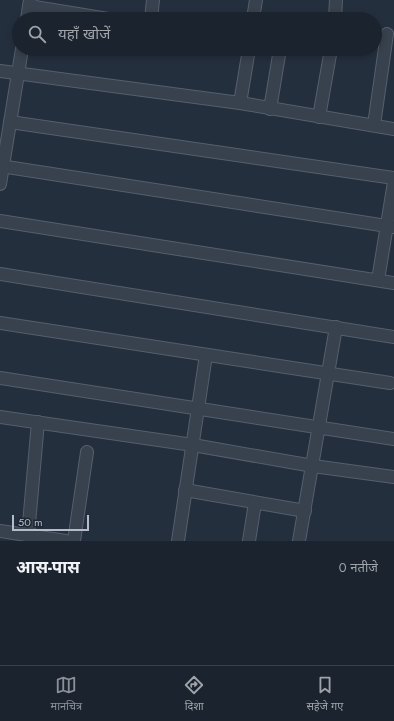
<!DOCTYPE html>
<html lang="hi">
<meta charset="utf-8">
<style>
body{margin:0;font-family:Jost,"Noto Sans Devanagari",sans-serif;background:#242b36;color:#f1f3f6}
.scale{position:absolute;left:12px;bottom:10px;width:77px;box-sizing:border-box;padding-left:4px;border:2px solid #b4bcc9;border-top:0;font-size:11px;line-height:14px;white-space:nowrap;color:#b4bcc9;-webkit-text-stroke:3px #1d2633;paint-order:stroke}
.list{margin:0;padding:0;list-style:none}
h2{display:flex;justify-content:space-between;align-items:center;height:52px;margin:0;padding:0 16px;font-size:17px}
h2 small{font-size:13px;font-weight:400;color:#a0a4aa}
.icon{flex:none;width:22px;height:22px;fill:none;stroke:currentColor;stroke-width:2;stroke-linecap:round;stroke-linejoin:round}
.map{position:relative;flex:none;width:394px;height:541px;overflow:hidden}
.search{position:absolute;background:#1b232e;box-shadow:0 2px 6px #0003;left:12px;right:12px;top:12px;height:44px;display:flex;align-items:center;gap:10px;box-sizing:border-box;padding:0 14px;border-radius:22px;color:#a0a4aa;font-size:15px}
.sheet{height:124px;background:#1b232e}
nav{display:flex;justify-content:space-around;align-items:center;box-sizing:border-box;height:56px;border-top:1px solid #39404a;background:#1b232e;font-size:11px;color:#a0a4aa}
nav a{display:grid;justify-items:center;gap:2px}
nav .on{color:#8c9099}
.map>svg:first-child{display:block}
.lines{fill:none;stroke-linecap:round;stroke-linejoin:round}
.street-casing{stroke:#565f6c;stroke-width:14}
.street{stroke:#38414e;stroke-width:12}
</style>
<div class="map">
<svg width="394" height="541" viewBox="0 0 394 541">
<rect width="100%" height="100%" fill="#242f3e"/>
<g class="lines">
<defs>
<g id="street">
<polyline points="29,6 108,19"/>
<polyline points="27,19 30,0"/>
<polyline points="151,19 153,0"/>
<polyline points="253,19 256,0"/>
<polyline points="335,19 336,0"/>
<polyline points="0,71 240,103 394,129"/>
<polyline points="240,103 249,49"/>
<polyline points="270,109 280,49"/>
<polyline points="319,117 331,49"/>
<polyline points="10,122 394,178"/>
<polyline points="374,125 387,34"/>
<polyline points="0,166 394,227"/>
<polyline points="0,184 22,49"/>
<polyline points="0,221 394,283"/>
<polyline points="0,274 394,337"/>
<polyline points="378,280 394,182"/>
<polyline points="0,323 390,383"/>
<polyline points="0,378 394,439"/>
<polyline points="0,417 193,445 313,466 394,477"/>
<polyline points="185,490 305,511"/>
<polyline points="0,531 66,541"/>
<polyline points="28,535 38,422"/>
<polyline points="74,541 87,452"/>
<polyline points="178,541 206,355"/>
<polyline points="249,541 255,503"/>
<polyline points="299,541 336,327"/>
</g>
</defs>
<!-- street casing -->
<use href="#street" class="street-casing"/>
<!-- street -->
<use href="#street" class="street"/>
</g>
</svg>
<div class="scale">50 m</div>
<div class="search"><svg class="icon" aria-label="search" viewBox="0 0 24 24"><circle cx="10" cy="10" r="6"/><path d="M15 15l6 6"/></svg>यहाँ खोजें</div>
</div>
<section class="sheet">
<h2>आस-पास<small>0 नतीजे</small></h2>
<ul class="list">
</ul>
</section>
<nav>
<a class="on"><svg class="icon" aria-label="map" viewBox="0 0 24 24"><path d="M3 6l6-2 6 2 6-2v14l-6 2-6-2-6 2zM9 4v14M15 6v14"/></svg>मानचित्र</a>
<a><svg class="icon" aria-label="directions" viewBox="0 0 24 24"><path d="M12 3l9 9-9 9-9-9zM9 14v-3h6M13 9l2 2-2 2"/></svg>दिशा</a>
<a><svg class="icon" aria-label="saved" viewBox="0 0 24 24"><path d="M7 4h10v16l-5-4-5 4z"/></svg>सहेजे गए</a>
</nav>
